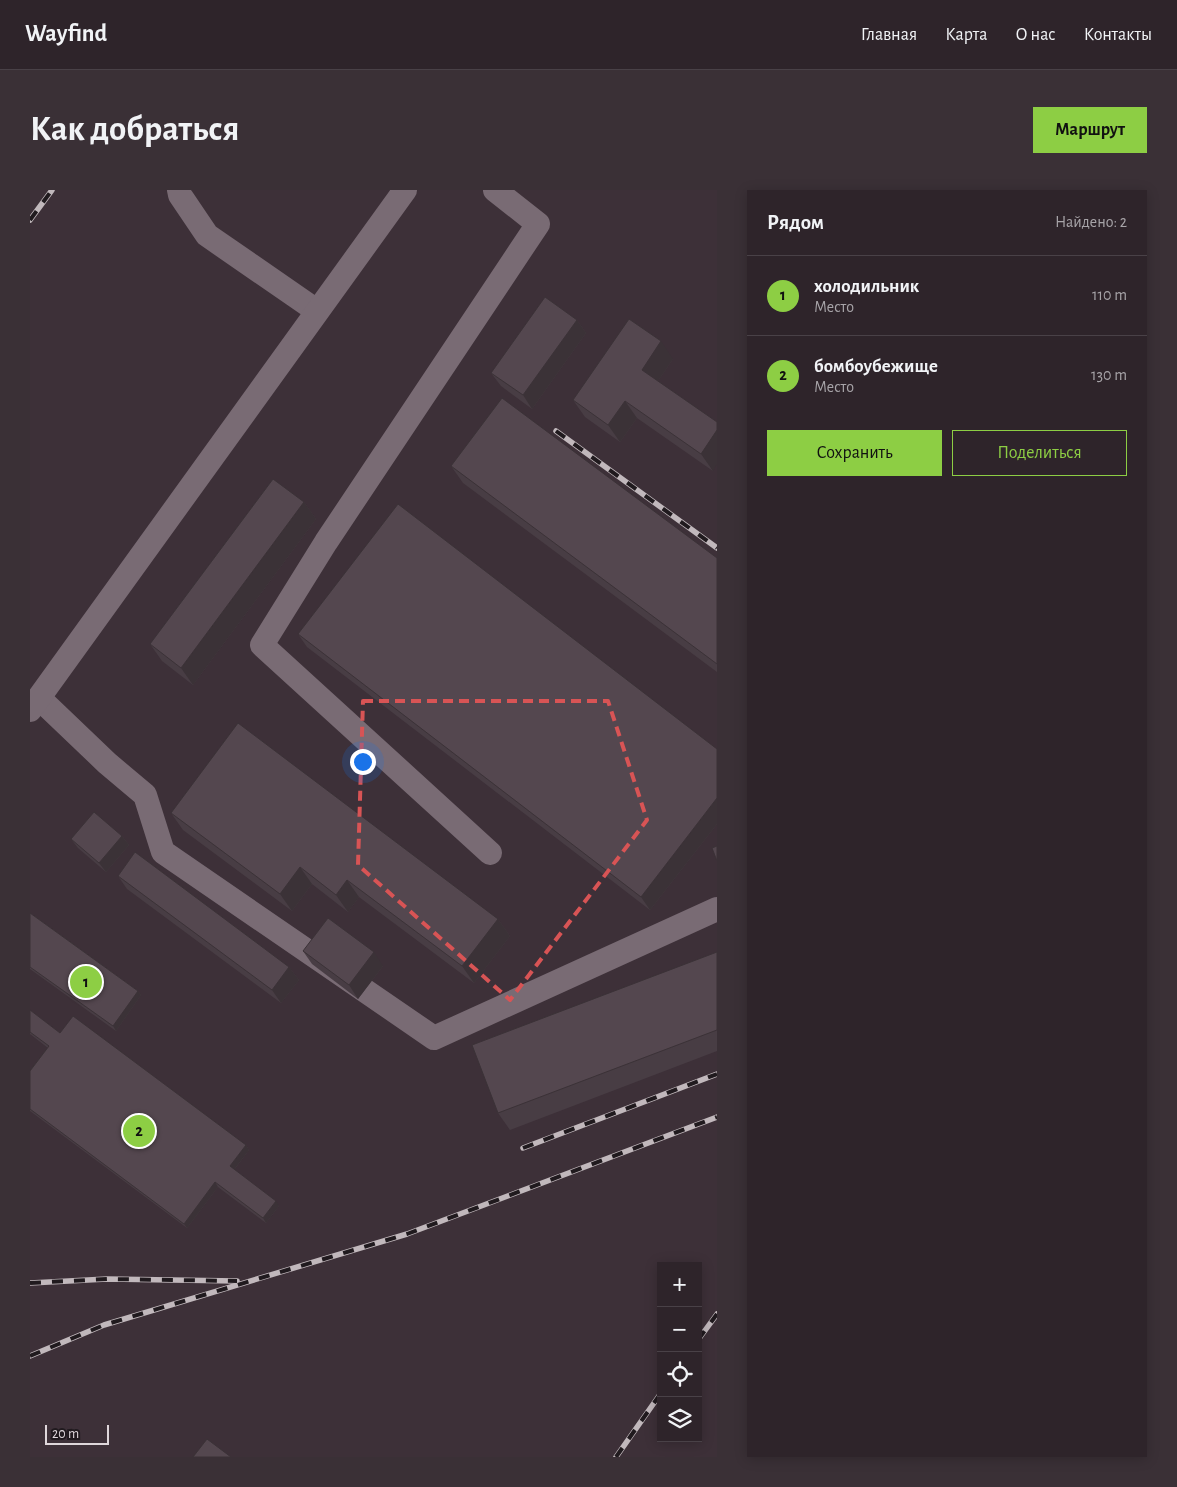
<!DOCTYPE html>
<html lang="ru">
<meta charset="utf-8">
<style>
body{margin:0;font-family:"Alegreya Sans",sans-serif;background:#3a3036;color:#f1f3f6}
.controls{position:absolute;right:15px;bottom:15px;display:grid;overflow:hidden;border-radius:0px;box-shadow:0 2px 12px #0003}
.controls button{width:45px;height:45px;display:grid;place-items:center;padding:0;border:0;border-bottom:1px solid #494147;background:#2e242a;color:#f1f3f6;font:25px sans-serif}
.scale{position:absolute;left:15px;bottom:12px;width:64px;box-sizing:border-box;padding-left:5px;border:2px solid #dfd7db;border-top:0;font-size:14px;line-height:18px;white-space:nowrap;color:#dfd7db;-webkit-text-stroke:4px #201a1e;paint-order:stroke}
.you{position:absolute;left:332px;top:571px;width:18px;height:18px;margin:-12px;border:4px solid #fff;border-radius:50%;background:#1a73e8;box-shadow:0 0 0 8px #1a73e833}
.badge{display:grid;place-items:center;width:32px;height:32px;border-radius:50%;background:#8dce44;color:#111;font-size:16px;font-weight:700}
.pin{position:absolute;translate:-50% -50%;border:2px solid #fff;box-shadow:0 1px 5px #0006}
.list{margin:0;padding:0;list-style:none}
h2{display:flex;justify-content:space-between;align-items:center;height:65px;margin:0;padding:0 20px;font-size:21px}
h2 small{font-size:16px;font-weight:400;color:#a7a4a8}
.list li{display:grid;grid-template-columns:32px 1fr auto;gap:15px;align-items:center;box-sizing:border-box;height:80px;padding:0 20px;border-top:1px solid #494147}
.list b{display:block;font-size:19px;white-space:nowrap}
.list p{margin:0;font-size:16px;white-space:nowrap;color:#a7a4a8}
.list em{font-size:16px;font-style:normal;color:#a7a4a8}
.actions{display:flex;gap:10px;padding:15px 20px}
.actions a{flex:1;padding:11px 0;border:1px solid #8dce44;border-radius:0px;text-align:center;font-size:18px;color:#8dce44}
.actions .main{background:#8dce44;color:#111}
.icon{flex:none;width:28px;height:28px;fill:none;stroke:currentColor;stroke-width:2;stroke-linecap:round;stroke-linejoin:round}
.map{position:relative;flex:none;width:687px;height:1267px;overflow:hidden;border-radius:0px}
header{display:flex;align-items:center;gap:30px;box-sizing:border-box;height:70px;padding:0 25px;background:#2e242a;border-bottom:1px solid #494147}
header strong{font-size:24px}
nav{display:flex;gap:28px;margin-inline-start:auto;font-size:18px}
.intro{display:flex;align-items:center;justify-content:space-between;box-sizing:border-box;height:120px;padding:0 30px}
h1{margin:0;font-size:35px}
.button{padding:12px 22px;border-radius:0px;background:#8dce44;color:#111;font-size:18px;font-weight:700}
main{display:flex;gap:30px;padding:0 30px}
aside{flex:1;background:#2e242a;border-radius:0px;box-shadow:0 2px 12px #0003}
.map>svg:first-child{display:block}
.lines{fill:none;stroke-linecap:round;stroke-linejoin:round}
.minor{stroke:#796b74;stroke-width:24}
.rail-casing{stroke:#c1b8bc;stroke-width:5.5}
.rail{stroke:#201a1e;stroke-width:4;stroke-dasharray:11;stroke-linecap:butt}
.wall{fill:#483d44}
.shaded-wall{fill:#3b3237}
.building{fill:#54474f;stroke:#3b3237}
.marked{fill:none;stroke:#d85455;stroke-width:4;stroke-dasharray:10 6;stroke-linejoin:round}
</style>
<header>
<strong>Wayfind</strong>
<nav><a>Главная</a><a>Карта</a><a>О нас</a><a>Контакты</a></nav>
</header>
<div class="intro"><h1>Как добраться</h1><a class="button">Маршрут</a></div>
<main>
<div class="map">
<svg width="687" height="1267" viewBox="0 0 687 1267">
<rect width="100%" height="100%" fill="#3d3038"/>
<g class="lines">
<!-- minor -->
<g class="minor">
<polyline points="149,0 150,5 177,45 287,121"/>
<polyline points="9,508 77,573 115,605 133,662 404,848 687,719"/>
<polyline points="0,520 375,0"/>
<polyline points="460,663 232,455 296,352 508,34 465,0"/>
</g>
<defs>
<g id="rail">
<polyline points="0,30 22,0"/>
<polyline points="526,241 687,358"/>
<polyline points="493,958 687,884"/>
<polyline points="0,1093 77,1089 207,1091"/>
<polyline points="668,1150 687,1124"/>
<polyline points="0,1166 74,1135 377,1044 687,927"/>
<polyline points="586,1267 631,1203"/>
</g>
</defs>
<!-- rail casing -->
<use href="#rail" class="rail-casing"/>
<!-- rail -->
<use href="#rail" class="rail"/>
</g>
<!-- wall -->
<g class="wall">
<polygon points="547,130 556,143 502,219 471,196 461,183"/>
<polygon points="643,169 628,191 683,281 607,228 590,252 555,227 543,210"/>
<polygon points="421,276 687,368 687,482 433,293"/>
<polygon points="274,312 286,329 163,495 132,471 120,454"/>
<polygon points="268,444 687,559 687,634 620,720 277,457"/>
<polygon points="141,623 468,729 480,746 444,793 329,707 318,722 282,694 262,721 153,640"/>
<polygon points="92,646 99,655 76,682 48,658 41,649"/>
<polygon points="88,686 259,777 269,790 251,813 97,699"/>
<polygon points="0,723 108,801 111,805 86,841 0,779"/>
<polygon points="273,761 353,776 328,809 282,774"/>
<polygon points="687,762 687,861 480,940 468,923"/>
<polygon points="0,820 30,843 216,955 219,960 204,980 249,1016 236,1033 188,997 157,1038 0,921 0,881 18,858 0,844"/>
</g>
<!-- shaded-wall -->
<g class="shaded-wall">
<polygon points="547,130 556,143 502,219 493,205"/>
<polygon points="631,151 643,169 624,197 612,180"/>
<polygon points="595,211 607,228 590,252 578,235"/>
<polygon points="687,240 687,274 683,281 671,264"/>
<polygon points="274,312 286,329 163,495 151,478"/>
<polygon points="687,608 687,634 620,720 611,707"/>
<polygon points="92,646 99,655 76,682 69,673"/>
<polygon points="270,677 282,694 262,721 250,704"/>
<polygon points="317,690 329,707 318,722 306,705"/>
<polygon points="468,729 480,746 444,793 432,776"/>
<polygon points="344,762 353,776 328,809 319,795"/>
<polygon points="259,777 269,790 251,813 242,800"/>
<polygon points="108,801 111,805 86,841 83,836"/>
<polygon points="216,955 219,960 203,981 200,976"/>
<polygon points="185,992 188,997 157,1038 154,1034"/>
<polygon points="246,1011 249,1016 236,1033 233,1028"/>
</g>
<!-- building -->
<g class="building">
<polygon points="515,107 547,130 493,205 461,183"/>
<polygon points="599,129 631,151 612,180 687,232 687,240 671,264 595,211 578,235 543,210"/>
<polygon points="472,208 687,368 687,474 421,276"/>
<polygon points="243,289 274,312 151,478 120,454"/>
<polygon points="368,314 687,559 687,608 611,707 268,444"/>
<polygon points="208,533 468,729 432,776 317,690 306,705 270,677 250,704 141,623"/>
<polygon points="64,622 92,646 69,673 41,649"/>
<polygon points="687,656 687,671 682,658"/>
<polygon points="105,662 259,777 242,800 88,686"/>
<polygon points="0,723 108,801 83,836 0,777"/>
<polygon points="298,728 344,762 319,795 273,761"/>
<polygon points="687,762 687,840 468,923 442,855"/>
<polygon points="0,820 30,843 43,826 216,955 200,976 246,1011 233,1028 185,992 154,1034 0,919 0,881 19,856 0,842"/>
<polygon points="177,1249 201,1267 163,1267"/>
</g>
<!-- marked area -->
<path class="marked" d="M333,511H578L617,630L480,810L328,675Z"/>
</svg>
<div class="controls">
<button>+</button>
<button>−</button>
<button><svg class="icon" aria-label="locate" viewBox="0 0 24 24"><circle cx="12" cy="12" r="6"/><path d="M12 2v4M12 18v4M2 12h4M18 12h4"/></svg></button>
<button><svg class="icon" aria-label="layers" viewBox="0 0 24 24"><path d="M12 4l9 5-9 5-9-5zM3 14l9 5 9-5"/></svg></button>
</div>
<div class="scale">20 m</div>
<div class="you"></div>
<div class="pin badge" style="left:56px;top:792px">1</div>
<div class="pin badge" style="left:109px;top:941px">2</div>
</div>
<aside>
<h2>Рядом<small>Найдено: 2</small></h2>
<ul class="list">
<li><span class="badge">1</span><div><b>холодильник</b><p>Место</p></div><em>110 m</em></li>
<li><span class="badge">2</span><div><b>бомбоубежище</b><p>Место</p></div><em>130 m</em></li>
</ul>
<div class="actions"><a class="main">Сохранить</a><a>Поделиться</a></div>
</aside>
</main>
